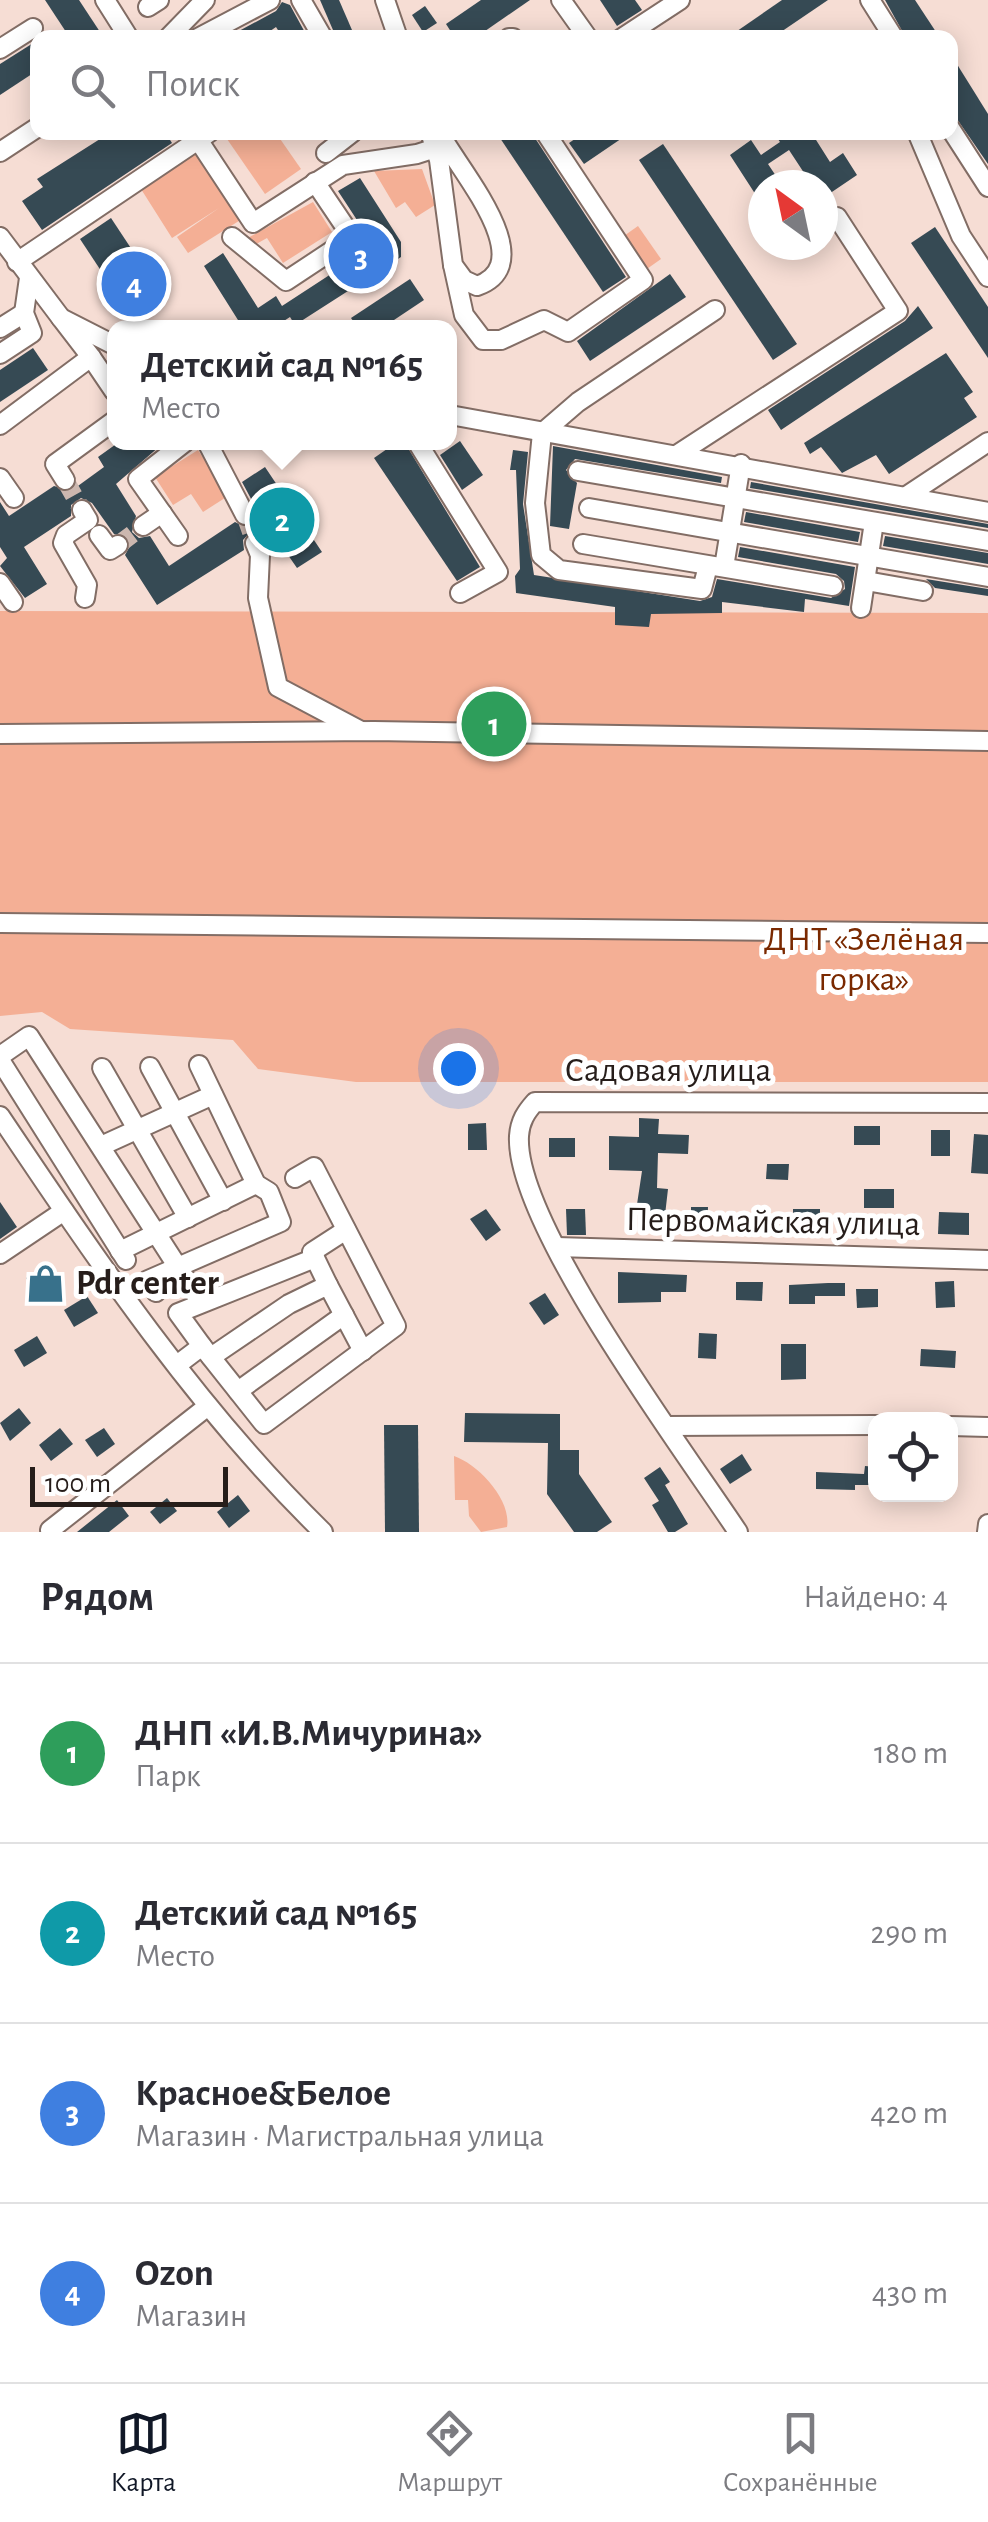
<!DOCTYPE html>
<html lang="ru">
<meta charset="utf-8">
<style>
body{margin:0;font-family:"Alegreya Sans",sans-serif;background:#f2f2f3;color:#2b2b33}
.controls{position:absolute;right:30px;bottom:30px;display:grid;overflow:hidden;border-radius:20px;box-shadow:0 5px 25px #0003}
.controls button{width:90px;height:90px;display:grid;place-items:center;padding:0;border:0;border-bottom:2px solid #e1e1e2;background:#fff;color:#2b2b33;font:50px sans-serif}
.compass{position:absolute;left:748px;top:170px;width:90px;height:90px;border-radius:50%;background:#fff;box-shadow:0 5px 25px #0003;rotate:327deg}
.scale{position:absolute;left:30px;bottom:25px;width:198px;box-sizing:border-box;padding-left:10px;border:5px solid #261d1a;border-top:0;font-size:28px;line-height:35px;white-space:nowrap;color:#261d1a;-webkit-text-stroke:8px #fff;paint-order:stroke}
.you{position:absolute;left:458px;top:1068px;width:35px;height:35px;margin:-25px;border:8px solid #fff;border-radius:50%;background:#1a73e8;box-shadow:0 0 0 15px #1a73e833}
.badge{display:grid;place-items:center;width:65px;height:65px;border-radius:50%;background:#111827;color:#fff;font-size:32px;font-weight:700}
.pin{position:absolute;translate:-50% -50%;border:5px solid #fff;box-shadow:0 2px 10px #0006}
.popup{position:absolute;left:107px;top:320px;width:350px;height:130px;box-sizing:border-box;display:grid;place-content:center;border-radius:20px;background:#fff;filter:drop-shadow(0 2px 8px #0005);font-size:32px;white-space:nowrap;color:#7c7c81}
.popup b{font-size:38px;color:#2b2b33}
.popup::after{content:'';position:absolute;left:50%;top:100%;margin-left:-20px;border:20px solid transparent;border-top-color:#fff}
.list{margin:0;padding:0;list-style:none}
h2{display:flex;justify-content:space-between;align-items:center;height:130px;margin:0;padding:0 40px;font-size:42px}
h2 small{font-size:32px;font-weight:400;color:#7c7c81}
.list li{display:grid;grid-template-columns:65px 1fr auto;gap:30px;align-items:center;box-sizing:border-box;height:180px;padding:0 40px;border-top:2px solid #e1e1e2}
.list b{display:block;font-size:38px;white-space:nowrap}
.list p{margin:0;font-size:32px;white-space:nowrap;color:#7c7c81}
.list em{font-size:32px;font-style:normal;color:#7c7c81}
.icon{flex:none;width:55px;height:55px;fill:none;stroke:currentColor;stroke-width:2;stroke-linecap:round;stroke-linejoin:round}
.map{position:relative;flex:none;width:988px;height:1532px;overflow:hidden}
.search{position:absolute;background:#fff;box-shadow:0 5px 25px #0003;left:30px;right:30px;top:30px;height:110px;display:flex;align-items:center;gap:25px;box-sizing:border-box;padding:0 35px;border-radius:20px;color:#7c7c81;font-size:38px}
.sheet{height:850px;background:#fff}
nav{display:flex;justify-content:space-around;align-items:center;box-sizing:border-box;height:140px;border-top:2px solid #e1e1e2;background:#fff;font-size:28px;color:#7c7c81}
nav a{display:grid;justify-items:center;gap:5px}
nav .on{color:#111827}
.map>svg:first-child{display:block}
.green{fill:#f4af95}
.building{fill:#364a54}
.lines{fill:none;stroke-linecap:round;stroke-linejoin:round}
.minor-tunnel{stroke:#ccb7af;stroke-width:18;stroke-dasharray:18 9;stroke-linecap:butt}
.minor-casing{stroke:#826d65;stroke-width:22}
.minor{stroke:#fff;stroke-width:18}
.labels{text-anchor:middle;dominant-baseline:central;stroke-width:10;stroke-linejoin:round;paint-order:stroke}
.park-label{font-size:35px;fill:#7a2900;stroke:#fff}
.street-label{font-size:35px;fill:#261d1a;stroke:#fff}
.poi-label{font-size:35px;font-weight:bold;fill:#261d1a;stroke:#fff;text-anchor:start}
</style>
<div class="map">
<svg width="988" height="1532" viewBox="0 0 988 1532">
<rect width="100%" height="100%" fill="#f6ddd4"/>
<!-- green -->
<g class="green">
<polygon points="237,132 276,133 301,169 265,194 227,139"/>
<polygon points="195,152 242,219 188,253 177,237 219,208 172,238 141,189"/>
<polygon points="422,169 435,205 416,217 405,202 396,208 374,171"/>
<polygon points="313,202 332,232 283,263 267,238 251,247 244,240"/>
<polygon points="638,226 661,259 644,271 621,238"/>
<polygon points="198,450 228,496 203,512 191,494 173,505 155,477"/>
<polygon points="0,611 988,613 988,1082 356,1082 258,1069 233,1040 70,1029 42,1012 0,1016"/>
<path d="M454,1456C478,1464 512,1500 507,1527L481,1532L469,1516L468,1500H455Z"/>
</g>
<!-- building -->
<g class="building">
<polygon points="45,0 79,0 104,38 70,38"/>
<polygon points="320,0 339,0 352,30 336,37"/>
<polygon points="481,0 530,0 475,38 455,38 446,24"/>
<polygon points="600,0 635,0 642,10 617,26"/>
<polygon points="782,0 828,0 772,38 727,38"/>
<polygon points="885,0 915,0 940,38 906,38"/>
<polygon points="282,2 290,5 308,38 283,38 276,27 260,38 226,38 276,11"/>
<polygon points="425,6 437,23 423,32 412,15"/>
<polygon points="38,40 38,70 0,95 0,64"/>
<polygon points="950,53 988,114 988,164 950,109"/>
<polygon points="111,132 165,132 172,143 42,230 22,201 43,187 37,179"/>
<polygon points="496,132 531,132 626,277 603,292"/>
<polygon points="585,132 631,132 584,164 569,143"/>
<polygon points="773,132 811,132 830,162 843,153 857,175 823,198 823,185 812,185 789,150 768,164 782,185 763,185 763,206 730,155 751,140 761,155 780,142"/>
<polygon points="663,144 797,344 773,360 639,160"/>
<polygon points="360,178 401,242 401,257 295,325 290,317 273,328 243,328 204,266 223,253 258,308 276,296 282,306 374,246 338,191"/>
<polygon points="111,218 150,277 119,298 80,239"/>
<polygon points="935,227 988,307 988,358 911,243"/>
<polygon points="670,274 686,297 590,361 577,341"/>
<polygon points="410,279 424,300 382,328 358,328 351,318"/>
<polygon points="918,306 933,328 781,430 768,410 905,321"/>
<polygon points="33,348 48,370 0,402 0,370"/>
<polygon points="946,353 973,392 964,398 977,417 889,474 876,455 842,473 821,447 810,454 804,443"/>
<polygon points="460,441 483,475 462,490 440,455"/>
<polygon points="119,442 160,446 116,484 136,516 132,532 139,538 150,536 169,566 235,522 245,527 255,522 256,508 242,482 265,467 322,552 297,568 272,532 265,536 251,531 243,540 244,550 157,605 125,555 130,546 128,538 114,534 92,503 81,498 71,505 71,516 24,547 47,584 25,598 0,566 7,558 0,547 0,502 9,516 54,486 71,491 104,467 98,457"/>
<polygon points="397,442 405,443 480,567 457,581 374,458"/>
<polygon points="553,446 722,477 721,483 575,459 566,470 577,483 569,529 550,526"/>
<polygon points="513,450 528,452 523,504 534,575 700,601 712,597 717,579 831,598 845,589 844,581 836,574 738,557 740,547 855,567 849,606 805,599 804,612 722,602 722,613 651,614 649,627 615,625 615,607 516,593 515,576 520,569 516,470 510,470"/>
<polygon points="751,482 988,524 988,528 750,488"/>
<polygon points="746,512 860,532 858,542 744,522"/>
<polygon points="885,536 988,553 988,564 883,546"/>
<polygon points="926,579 988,589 988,596 935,588"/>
<polygon points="639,1118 659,1119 658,1134 689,1135 688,1154 658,1153 657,1188 668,1189 665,1215 636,1211 642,1171 609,1170 609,1136 639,1137"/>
<polygon points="486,1123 487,1150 468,1150 468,1124"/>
<rect x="854" y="1126" width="26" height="19"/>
<rect x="931" y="1130" width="19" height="26"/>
<polygon points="974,1134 988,1135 988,1174 971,1173"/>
<rect x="549" y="1138" width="26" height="19"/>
<polygon points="767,1164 789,1164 788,1180 766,1179"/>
<rect x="864" y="1189" width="30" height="19"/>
<polygon points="0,1202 17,1227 0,1239"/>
<polygon points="691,1207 708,1207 707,1229 691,1229"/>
<polygon points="486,1209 501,1230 486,1241 470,1219"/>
<polygon points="566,1209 585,1209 586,1235 567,1235"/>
<rect x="793" y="1209" width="27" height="19"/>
<polygon points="939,1212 969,1213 969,1235 938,1234"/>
<polygon points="50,1264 60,1281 37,1295 26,1278"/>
<polygon points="618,1272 687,1275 686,1292 661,1292 661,1302 618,1303"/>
<polygon points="954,1281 955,1307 936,1308 935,1282"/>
<polygon points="736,1282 763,1282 762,1301 736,1300"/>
<polygon points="828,1283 845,1283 845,1296 815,1296 815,1304 789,1304 789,1285"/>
<polygon points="856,1289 878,1289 878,1307 857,1308"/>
<polygon points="545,1293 559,1315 544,1325 529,1303"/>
<polygon points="87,1296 98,1313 74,1327 64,1310"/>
<polygon points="699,1333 717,1334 716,1359 698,1358"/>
<polygon points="37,1336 47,1353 24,1367 14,1350"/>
<polygon points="781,1344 806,1344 806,1379 781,1380"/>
<polygon points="921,1349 956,1351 955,1368 920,1366"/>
<polygon points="19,1408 31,1423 10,1441 0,1423"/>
<polygon points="465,1413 560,1414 560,1450 579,1450 579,1474 612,1522 597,1532 574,1532 547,1494 548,1443 464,1442"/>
<polygon points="384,1425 418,1425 419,1532 385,1532"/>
<polygon points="60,1428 73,1444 51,1461 39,1445"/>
<polygon points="104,1428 115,1444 97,1457 85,1440"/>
<polygon points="742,1454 752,1470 730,1484 720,1469"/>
<polygon points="865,1466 876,1467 876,1485 855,1485 855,1490 816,1489 816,1472 864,1474"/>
<polygon points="660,1467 670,1482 665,1485 688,1524 675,1532 668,1532 652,1505 659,1501 644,1478"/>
<polygon points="238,1495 250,1511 229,1528 217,1512"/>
<polygon points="167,1498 177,1511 160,1524 150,1512"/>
<polygon points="117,1500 129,1516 109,1532 77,1532"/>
</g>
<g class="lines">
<!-- minor-tunnel -->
<g class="minor-tunnel">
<polyline points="65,480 82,510"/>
<polyline points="245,515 255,543"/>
<polyline points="118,545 143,526"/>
</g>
<defs>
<g id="minor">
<polyline points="105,0 129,38"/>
<polyline points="301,0 323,38"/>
<polyline points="385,0 398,38"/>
<polyline points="561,0 588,38"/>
<polyline points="870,0 894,38"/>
<polyline points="148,7 159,0"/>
<polyline points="168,38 205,0"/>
<polyline points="198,38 270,0"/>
<polyline points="509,38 513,38"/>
<polyline points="622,38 680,0"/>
<polyline points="0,49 33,28"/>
<polyline points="950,128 988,187"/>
<polyline points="193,132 253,223 343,165 417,154 445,145"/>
<path d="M430,132L439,160L453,265L464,280L477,286C543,263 457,168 439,132"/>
<polyline points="917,132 961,236 988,277"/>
<polyline points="0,152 38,127"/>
<polyline points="326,153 353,132"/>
<polyline points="0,237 61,318 114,345"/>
<polyline points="232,237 286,281 348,240 350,234 315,182"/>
<polyline points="17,262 210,132"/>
<polyline points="453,265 464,315 483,340 501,340 544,320 568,332 643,280 545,132"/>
<polyline points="0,328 24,313"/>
<polyline points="0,354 32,333 24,313 29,278"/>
<polyline points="91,357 114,391"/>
<polyline points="450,415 988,512"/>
<polyline points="0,425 91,357 61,318"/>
<polyline points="207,442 245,515"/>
<polyline points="417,442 498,572 460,593"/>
<polyline points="678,454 898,311 837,217"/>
<polyline points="578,471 988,541"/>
<polyline points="0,478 14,498"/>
<polyline points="65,480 55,464 114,421"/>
<polyline points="905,497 988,442"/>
<polyline points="589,508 988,577"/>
<polyline points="82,510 88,520 66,535 63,543 87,585 85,598"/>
<polyline points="143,526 162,513"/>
<polyline points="99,535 110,550 118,545"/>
<polyline points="178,536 138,479 185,442"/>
<polyline points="255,543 260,555 258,598 278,687 361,731"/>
<polyline points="583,544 833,586"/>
<polyline points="708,566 702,589 559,570 541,555 535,503 542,433 578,402 715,310"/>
<polyline points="724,567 741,464"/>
<polyline points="866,581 923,591"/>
<polyline points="0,583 13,602"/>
<polyline points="861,608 874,522"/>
<polyline points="0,734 374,731 988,741"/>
<polyline points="0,923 988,933"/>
<polyline points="0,1056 29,1036 201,1303"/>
<polyline points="0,1060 126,1260"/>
<polyline points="150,1067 223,1201"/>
<polyline points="102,1068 188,1218"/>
<path d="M0,1116C98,1262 197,1409 323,1532"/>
<polyline points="101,1146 213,1095"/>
<polyline points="557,1247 988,1260"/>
<polyline points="120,1251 256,1184"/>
<polyline points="0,1254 64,1211"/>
<polyline points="328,1285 312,1252 346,1230"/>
<polyline points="156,1292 148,1280 281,1222 269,1192 256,1184 199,1065"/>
<polyline points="202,1346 178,1313 315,1258"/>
<polyline points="211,1357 289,1304 328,1285 363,1351"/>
<polyline points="177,1365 202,1346 264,1424 396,1326 314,1167 295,1178"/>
<polyline points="238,1391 344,1315"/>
<polyline points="667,1426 876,1425"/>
<polyline points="950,1426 988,1427"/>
<polyline points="50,1530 208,1406"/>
<path d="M738,1532C686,1453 514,1223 519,1136C520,1121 526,1112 535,1102L988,1103"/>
<polyline points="987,1532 988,1524"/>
</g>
</defs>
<!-- minor casing -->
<use href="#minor" class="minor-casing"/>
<!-- minor -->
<use href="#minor" class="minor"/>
</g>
<!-- icons -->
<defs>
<symbol id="shop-bare" viewBox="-9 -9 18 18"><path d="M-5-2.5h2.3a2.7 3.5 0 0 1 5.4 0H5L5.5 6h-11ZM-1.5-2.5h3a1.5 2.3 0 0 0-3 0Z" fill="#38718b" stroke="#fff" stroke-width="2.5" paint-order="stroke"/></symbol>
</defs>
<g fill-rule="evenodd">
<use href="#shop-bare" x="18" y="1256" width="55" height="55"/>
</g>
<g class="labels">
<!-- park labels -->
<g class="park-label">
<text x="864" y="939">ДНТ «Зелёная<tspan x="864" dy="40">горка»</tspan></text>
</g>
<!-- street labels -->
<g class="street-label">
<text x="668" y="1070">Садовая улица</text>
<text transform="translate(773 1222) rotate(1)">Первомайская улица</text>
</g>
<!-- poi labels -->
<g class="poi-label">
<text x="76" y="1283">Pdr center</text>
</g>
</g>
</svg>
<div class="controls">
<button><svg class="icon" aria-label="locate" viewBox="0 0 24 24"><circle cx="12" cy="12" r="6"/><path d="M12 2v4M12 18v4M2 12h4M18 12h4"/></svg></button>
</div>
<svg class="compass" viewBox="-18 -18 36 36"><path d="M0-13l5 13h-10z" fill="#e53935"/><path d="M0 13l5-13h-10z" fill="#7c7c81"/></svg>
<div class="scale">100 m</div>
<div class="you"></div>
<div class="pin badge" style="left:494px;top:724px;background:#2e9e5b">1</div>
<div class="pin badge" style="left:282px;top:520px;background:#0f9aa8">2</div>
<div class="popup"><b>Детский сад №165</b>Место</div>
<div class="pin badge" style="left:361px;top:256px;background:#3f7fe0">3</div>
<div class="pin badge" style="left:134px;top:284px;background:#3f7fe0">4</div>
<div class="search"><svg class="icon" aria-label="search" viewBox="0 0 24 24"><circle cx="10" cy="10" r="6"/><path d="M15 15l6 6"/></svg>Поиск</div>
</div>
<section class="sheet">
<h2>Рядом<small>Найдено: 4</small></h2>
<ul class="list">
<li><span class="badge" style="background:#2e9e5b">1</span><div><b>ДНП «И.В.Мичурина»</b><p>Парк</p></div><em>180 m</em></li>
<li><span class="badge" style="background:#0f9aa8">2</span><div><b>Детский сад №165</b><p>Место</p></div><em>290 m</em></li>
<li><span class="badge" style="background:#3f7fe0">3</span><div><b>Красное&amp;Белое</b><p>Магазин · Магистральная улица</p></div><em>420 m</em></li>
<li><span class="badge" style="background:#3f7fe0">4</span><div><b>Ozon</b><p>Магазин</p></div><em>430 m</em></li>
</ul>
</section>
<nav>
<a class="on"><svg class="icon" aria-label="map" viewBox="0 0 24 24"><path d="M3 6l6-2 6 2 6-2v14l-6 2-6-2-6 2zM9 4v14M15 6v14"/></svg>Карта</a>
<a><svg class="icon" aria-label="directions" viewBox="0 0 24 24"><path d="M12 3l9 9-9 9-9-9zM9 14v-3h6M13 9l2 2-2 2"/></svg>Маршрут</a>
<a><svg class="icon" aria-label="saved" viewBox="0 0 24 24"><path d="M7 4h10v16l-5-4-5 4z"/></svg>Сохранённые</a>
</nav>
